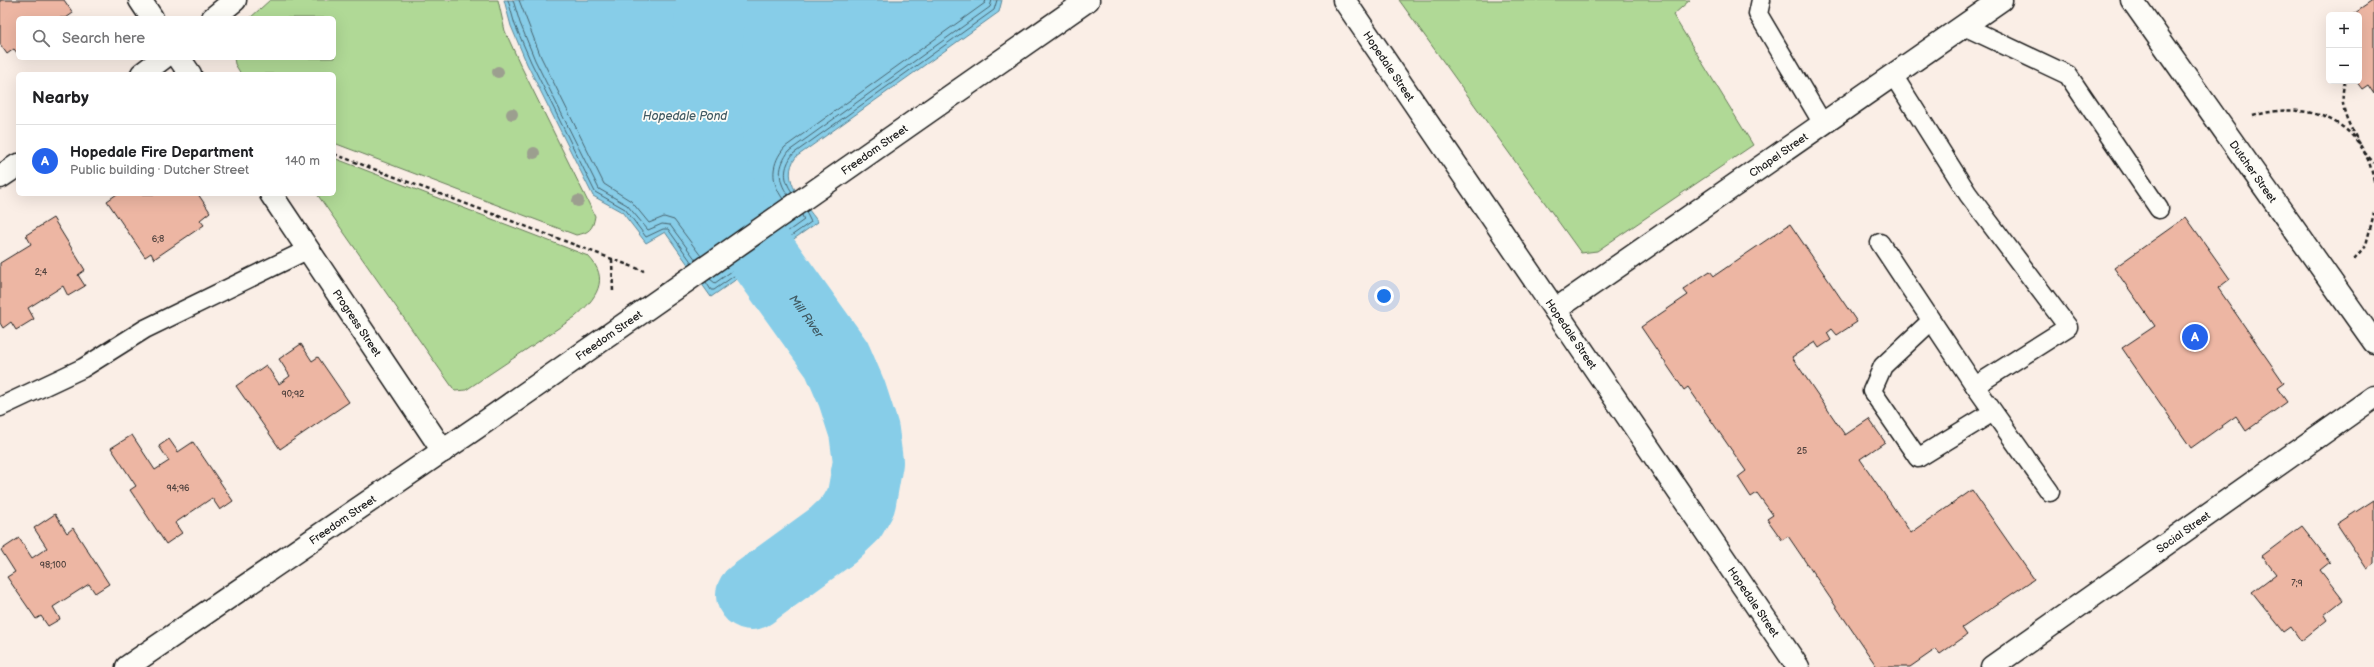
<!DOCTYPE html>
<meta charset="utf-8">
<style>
body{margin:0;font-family:"Balsamiq Sans",sans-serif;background:#f2f2f2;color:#202124}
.controls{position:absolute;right:12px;top:12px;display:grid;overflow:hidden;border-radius:6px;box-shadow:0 4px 16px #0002}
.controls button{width:36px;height:36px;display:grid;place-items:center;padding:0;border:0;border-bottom:1px solid #e0e0e0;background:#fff;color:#202124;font:20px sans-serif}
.you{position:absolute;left:1384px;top:296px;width:14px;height:14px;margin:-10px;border:3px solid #fff;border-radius:50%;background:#1a73e8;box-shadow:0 0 0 6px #1a73e833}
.badge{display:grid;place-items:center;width:26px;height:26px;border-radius:50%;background:#2563eb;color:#fff;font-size:13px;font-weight:700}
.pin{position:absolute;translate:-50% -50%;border:2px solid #fff;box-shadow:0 1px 4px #0006}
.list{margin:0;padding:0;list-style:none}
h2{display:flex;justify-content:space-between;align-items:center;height:52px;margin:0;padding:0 16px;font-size:17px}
h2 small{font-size:13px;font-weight:400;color:#757577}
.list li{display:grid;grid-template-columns:26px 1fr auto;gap:12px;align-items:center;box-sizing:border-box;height:72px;padding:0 16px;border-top:1px solid #e0e0e0}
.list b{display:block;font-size:15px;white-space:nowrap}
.list p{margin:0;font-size:13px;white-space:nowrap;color:#757577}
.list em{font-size:13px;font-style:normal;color:#757577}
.icon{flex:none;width:22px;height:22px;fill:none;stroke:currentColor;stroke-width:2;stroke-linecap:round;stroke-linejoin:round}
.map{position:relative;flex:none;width:2374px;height:667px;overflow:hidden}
.search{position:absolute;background:#fff;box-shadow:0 4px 16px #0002;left:16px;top:16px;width:320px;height:44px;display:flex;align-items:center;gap:10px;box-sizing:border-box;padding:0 14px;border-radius:6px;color:#757577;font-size:15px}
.panel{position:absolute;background:#fff;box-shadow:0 4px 16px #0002;left:16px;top:72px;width:320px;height:124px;border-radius:6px}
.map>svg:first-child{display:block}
.green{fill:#b0d996;stroke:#667a59}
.water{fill:#87cde8;stroke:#5c8696}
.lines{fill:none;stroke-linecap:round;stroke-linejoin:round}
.shore{stroke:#47636e;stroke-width:1}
.river{stroke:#87cde8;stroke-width:70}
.building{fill:#edb6a3;stroke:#1c1c1c}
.service-casing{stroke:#1c1c1c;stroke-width:21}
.minor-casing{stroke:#1c1c1c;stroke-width:25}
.tertiary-casing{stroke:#1c1c1c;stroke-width:25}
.path{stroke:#1c1c1c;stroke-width:2.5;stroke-dasharray:4 3;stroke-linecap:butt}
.service{stroke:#fdfcf7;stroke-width:18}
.minor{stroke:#fdfcf7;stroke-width:22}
.tertiary{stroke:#fdfcf7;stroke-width:22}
.tree{fill:#9c9f8f}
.labels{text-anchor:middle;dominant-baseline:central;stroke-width:3.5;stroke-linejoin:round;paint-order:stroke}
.number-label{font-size:9px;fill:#50423e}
.street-label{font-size:11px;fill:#1c1c1c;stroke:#fdfcf7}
.water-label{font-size:12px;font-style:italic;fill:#415a63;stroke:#fdfcf7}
</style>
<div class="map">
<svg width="2374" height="667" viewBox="0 0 2374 667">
<rect width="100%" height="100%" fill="#faeee6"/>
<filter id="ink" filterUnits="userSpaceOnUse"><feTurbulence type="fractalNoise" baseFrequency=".025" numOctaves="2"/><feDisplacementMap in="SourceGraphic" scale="8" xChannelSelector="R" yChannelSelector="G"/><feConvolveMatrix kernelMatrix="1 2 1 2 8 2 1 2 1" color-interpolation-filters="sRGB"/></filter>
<g filter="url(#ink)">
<!-- green -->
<g class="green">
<path d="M270,0H498L505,31L520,64L595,216C593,229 589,233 576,235L334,143V74H241L235,64L234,58H334V18H250Z"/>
<polygon points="1399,0 1690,0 1673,15 1753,145 1597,251 1581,253"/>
<path d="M334,158L588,256C611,279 596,299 575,317L466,390L455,391L317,194H334Z"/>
</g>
<!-- water -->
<path class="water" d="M504,0H1002L999,12L796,157C779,180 804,202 818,222L711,297L665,232L646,243L622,212L593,196L527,64L511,26Z"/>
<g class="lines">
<!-- shore -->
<g class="shore">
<polyline points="508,0 515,25 531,62 595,192 625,209 646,237 663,229 668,229 692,263"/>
<polyline points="513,0 520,23 535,60 599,189 627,205 648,230 662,224 670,225 696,260"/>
<polyline points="519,0 541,57 604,184 631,201 649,223 664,217 674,220 701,256"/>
<path d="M792,192C783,179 783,168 793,154L994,10L997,0"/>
<path d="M788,195C777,180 778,166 789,151L990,7L992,0"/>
<path d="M783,199C770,181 771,163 785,147L985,3L986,0"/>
<polyline points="710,279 715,283 804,220 802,215"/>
<polyline points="706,282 711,290 714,290 811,222 806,212"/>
</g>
<!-- river -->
<path class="river" id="s1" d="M711,0C706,79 692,141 733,214L837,359L852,394L864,431L868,462L861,501L852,517L832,536L751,595"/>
</g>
<!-- building -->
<g class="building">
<polygon points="0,0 64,0 73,13 66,18 18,18 18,54 14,49 7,54 0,44"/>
<polygon points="2374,0 2374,94 2368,85 2362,89 2356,81 2359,81 2359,15 2352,15"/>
<polygon points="117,194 198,194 210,212 200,220 204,225 154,259 151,253 145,257 107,201"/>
<polygon points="2186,217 2230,279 2218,288 2284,383 2277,388 2287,402 2246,431 2236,416 2191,448 2122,348 2155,326 2114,268"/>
<polygon points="53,218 85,270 78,275 85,286 68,296 63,286 28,308 34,319 16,330 11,322 3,328 0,323 0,263 31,244 26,235"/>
<polygon points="1790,224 1857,322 1837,335 1832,329 1827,333 1831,340 1819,348 1815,342 1792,357 1845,435 1869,419 1885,442 1860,459 1911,533 1972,490 2034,579 1962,628 1967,635 1940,654 1936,649 1910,667 1877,667 1788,536 1782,540 1767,519 1773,515 1757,493 1751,497 1738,477 1746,471 1688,387 1684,390 1641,327 1688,295 1683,289 1710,271 1714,276"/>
<polygon points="301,344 312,361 318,357 349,402 280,449 236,386 266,365 279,384 290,376 279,359"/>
<polygon points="132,435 155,470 169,461 159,446 169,439 178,452 193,442 233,501 220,510 212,498 175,523 182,533 166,544 130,490 136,486 111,448"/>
<polygon points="2374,500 2374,564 2367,569 2337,524"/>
<polygon points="55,514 67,533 73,528 109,584 95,593 89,584 53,607 60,619 48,626 41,616 36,619 7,577 15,572 1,550 19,538 32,558 47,548 34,528"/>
<polygon points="2302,526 2330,562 2320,570 2343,600 2324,615 2327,620 2301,641 2291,627 2284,632 2252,592 2276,574 2262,556"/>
</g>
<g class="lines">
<defs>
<g id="service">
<polyline points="1761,0 1758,14 1823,124"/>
<polyline points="1964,26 2068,75 2159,209"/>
<polyline points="1880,243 1975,386 2068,327 1968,194 1893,75"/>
<polyline points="1931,321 1883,366 1872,391 1918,458 1993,412"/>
<polyline points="1975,386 2050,492"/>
<polyline points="0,407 83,368 145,329 309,249"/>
</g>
<g id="minor">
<polyline points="140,0 152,18"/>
<polyline points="213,18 235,0"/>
<polyline points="179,58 190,74"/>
<polyline points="142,74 163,58"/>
<polyline points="0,177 18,165"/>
<path id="s2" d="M271,194L443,451"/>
<path id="s3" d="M1555,310L2001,0"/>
<path id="s4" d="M127,667L479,426L1088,0"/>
<path id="s5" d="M1992,667L2374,397"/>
</g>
<g id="tertiary">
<path id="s6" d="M1344,0L1798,667"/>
<path id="s7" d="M2132,0L2374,342"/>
</g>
</defs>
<!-- service casing -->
<use href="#service" class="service-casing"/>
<!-- minor casing -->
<use href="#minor" class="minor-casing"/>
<!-- tertiary casing -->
<use href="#tertiary" class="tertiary-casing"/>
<!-- path -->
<g class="path">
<path d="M2345,81C2338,106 2348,124 2360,144"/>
<path d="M2253,116C2308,99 2365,121 2374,182"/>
<polyline points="2364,152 2374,163"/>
<polyline points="334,154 644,271"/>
<polyline points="612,259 613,293"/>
<polyline points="2354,259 2366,245 2374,213"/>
</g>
<!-- service -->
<use href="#service" class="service"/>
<!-- minor -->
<use href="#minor" class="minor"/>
<!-- tertiary -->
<use href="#tertiary" class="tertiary"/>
</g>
<!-- trees -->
<g class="tree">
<circle cx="498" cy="72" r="6"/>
<circle cx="512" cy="114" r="6"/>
<circle cx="534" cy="153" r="6"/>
<circle cx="578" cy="201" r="6"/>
</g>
</g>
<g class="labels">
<!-- number labels -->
<g class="number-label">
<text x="158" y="239">6;8</text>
<text x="41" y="272">2;4</text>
<text x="293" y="394">90;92</text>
<text x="1802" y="451">25</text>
<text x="178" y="488">94;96</text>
<text x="53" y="565">98;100</text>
<text x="2297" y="583">7;9</text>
</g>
<!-- street labels -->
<g class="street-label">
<text stroke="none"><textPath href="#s6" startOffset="80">Hopedale Street</textPath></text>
<text stroke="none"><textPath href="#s4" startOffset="909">Freedom Street</textPath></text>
<text stroke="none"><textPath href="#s3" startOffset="272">Chapel Street</textPath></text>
<text stroke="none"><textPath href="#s7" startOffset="210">Dutcher Street</textPath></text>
<text stroke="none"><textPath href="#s2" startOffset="155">Progress Street</textPath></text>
<text stroke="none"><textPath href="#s6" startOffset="404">Hopedale Street</textPath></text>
<text stroke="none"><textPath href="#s4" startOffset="585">Freedom Street</textPath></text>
<text stroke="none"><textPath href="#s4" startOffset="261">Freedom Street</textPath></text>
<text stroke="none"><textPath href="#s5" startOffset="234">Social Street</textPath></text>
<text stroke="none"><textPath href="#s6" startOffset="728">Hopedale Street</textPath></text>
</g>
<!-- water labels -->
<g class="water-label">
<text x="685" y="116">Hopedale Pond</text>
<text stroke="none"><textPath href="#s1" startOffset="345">Mill River</textPath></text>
</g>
</g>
</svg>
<div class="controls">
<button>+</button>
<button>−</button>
</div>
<div class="you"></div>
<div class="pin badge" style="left:2195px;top:337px">A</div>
<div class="search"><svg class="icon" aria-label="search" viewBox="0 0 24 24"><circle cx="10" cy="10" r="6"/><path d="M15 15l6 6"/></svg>Search here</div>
<section class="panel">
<h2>Nearby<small></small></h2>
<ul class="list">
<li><span class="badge">A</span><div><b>Hopedale Fire Department</b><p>Public building · Dutcher Street</p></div><em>140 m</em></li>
</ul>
</section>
</div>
